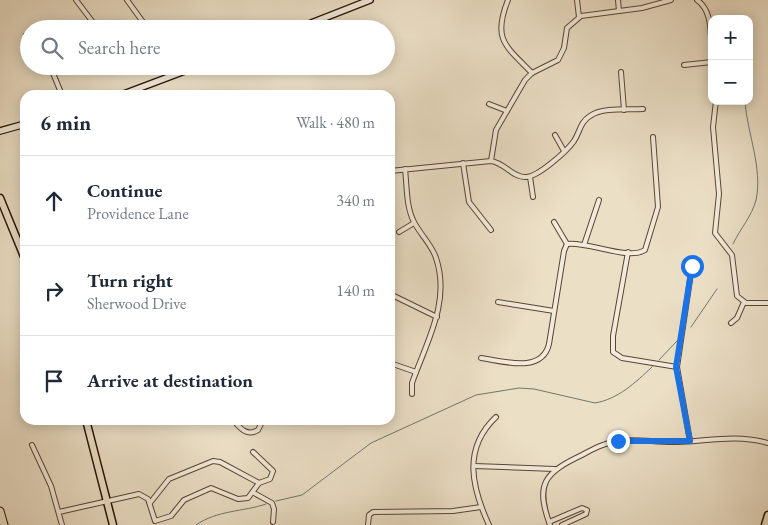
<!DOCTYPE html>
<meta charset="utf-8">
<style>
body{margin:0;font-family:"EB Garamond",serif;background:#f2f2f3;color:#1f2937}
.controls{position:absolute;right:15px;top:15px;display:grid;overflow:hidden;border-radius:10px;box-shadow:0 2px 12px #0003}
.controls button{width:45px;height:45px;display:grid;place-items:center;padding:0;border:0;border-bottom:1px solid #e0e1e3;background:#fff;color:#1f2937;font:25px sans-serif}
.stop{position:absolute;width:15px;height:15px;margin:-11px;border:4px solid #1a73e8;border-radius:50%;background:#fff}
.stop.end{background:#1a73e8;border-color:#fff;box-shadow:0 1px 5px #0008}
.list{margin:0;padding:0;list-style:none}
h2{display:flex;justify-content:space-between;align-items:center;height:65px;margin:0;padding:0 20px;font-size:21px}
h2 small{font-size:16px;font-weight:400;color:#747a83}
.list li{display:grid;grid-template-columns:32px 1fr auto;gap:15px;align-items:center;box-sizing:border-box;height:90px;padding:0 20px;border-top:1px solid #e0e1e3}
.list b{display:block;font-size:19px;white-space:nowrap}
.list p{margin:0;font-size:16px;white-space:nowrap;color:#747a83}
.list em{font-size:16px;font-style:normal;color:#747a83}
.icon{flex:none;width:28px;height:28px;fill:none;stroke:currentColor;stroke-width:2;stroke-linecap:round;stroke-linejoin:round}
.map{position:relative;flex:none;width:768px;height:525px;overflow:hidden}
.search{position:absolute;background:#fff;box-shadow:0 2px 12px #0003;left:20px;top:20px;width:375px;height:55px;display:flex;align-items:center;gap:12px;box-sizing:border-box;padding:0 18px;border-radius:28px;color:#747a83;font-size:19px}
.panel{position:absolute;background:#fff;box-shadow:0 2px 12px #0003;left:20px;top:90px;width:375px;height:335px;border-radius:15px}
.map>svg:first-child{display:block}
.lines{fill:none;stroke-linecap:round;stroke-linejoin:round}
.stream{stroke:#6c7871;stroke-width:1}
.street-casing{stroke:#5a4434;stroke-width:6}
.secondary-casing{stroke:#291104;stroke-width:8}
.primary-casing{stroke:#291104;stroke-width:9}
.highway-casing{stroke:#291104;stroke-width:9}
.street{stroke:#f2eada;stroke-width:4}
.secondary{stroke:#f2eada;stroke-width:5.5}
.primary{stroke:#ebdfc6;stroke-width:6}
.highway{stroke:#ebdfc6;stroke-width:7}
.route{stroke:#1a73e8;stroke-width:6}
</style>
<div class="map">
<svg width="768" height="525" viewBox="0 0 768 525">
<rect width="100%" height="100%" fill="#ebdfc6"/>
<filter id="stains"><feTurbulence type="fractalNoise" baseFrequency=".004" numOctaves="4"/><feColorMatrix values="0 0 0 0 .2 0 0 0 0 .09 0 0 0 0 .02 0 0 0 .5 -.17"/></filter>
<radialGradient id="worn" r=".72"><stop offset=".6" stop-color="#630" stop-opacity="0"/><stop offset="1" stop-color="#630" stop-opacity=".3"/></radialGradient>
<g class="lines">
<!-- stream -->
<g class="stream">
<path d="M733,244C740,229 752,216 756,200C763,168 747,133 745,101"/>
<polyline points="691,327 717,289"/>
<polyline points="659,360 677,341"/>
<path d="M276,501L302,495L371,443L476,395L519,388L534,389L595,403C618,399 635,383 652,367"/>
<path d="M196,525C217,510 243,512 266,504"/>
</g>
<defs>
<g id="street">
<polyline points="76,0 98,29"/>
<polyline points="127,0 148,29"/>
<path d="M508,0C492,40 506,46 532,73"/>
<polyline points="577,0 579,17"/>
<polyline points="618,0 619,11"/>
<path d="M697,0C713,11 710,34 712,51"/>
<polyline points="26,35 29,40"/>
<polyline points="684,65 712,62"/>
<polyline points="50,66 62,95"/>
<polyline points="621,72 624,110"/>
<polyline points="716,101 713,127 719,194 715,233 732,255 737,296 746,303 768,303"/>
<polyline points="489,104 507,111"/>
<polyline points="555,135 564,151"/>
<polyline points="491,161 496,130 525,80 532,73 558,60 564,48 567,28 581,16 642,8 671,0"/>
<polyline points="463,163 469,202 491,230"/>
<path d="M405,169C407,186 406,207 414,222C420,234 432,245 436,258C451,302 426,343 412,383V394"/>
<path d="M390,171L491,161C505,163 512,177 525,177C537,178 567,151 574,141C580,132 580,122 590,116C603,107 628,110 643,109"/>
<polyline points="530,177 533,197"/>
<polyline points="554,222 567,244"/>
<polyline points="399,232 414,223"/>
<path d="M567,244C588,241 628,261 645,250L658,207L653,137"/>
<polyline points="584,245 599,200"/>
<polyline points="628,252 613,336 613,352 622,358 677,367"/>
<polyline points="390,294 437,317"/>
<polyline points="498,302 554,311"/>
<polyline points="731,323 737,318 744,302"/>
<path d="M481,358C503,361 542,374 549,344L564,251L567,244"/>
<polyline points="390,363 416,372"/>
<path d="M233,420C240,428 247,437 258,430L263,420"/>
<polyline points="348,420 349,420"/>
<polyline points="690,441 677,367 692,266"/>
<polyline points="32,445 51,486 62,525"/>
<polyline points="474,466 555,469"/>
<polyline points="254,493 272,503 274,509 273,522"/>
<polyline points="150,503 169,479 213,461 220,462 259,483"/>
<polyline points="59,512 139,494 148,499 155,521 171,516 184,500 211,488 238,499 248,498 259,483 270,479 273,471 253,452"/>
<polyline points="549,522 582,508 587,510 586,514 562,525"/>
<polyline points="368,525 369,515 373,512 453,511 481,507"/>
<path d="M489,525C472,488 462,449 496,417"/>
<path d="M550,525C535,484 544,473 582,455C593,449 604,443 617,441C637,438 657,443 678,442C709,441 736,434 768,443"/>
</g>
<g id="secondary">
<polyline points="296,29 370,0"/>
<polyline points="121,95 198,66"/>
<polyline points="0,131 25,124"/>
</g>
<g id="primary">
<polyline points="0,198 25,259"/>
<polyline points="86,420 113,525"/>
<polyline points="765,525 768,515"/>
</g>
<polyline id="highway" points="0,511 4,525"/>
</defs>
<!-- street casing -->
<use href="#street" class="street-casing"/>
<!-- secondary casing -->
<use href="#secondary" class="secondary-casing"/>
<!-- primary casing -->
<use href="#primary" class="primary-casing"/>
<!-- highway casing -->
<use href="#highway" class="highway-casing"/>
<!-- street -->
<use href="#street" class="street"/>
<!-- secondary -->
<use href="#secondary" class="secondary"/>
<!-- primary -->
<use href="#primary" class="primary"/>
<!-- highway -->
<use href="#highway" class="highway"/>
</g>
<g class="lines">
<!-- route -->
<polyline class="route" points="618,441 690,441 676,367 692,266"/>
</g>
<rect width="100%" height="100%" filter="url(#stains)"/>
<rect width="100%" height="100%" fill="url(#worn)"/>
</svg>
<div class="controls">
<button>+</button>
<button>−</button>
</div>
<div class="stop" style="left:692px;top:266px"></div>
<div class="stop end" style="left:618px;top:441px"></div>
<div class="search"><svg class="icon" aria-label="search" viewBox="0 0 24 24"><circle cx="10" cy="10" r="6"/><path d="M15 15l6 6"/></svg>Search here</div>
<section class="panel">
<h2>6 min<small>Walk · 480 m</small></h2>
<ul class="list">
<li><svg class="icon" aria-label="ahead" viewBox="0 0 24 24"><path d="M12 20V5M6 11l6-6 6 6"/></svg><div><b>Continue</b><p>Providence Lane</p></div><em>340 m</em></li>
<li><svg class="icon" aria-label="right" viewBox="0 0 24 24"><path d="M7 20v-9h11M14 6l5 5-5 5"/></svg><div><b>Turn right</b><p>Sherwood Drive</p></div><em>140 m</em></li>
<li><svg class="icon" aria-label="arrive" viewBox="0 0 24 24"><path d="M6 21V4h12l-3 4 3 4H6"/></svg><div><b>Arrive at destination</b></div></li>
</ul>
</section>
</div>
